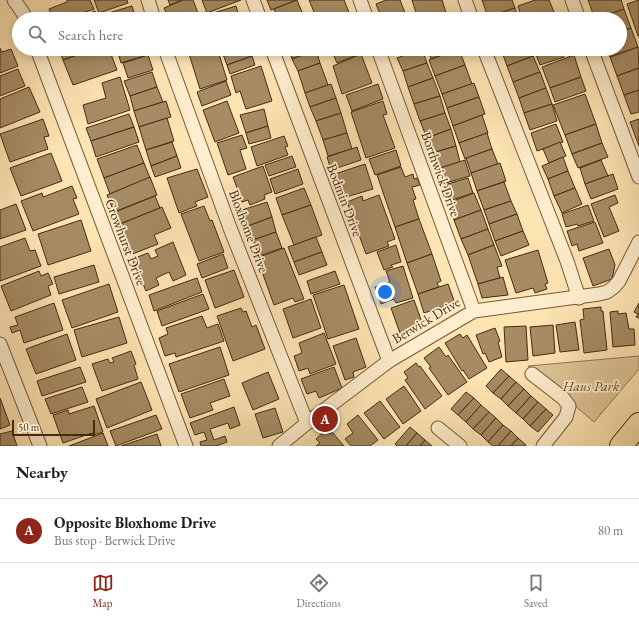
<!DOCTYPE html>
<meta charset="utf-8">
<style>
body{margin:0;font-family:"EB Garamond",serif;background:#f2f2f2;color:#222}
.scale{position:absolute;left:12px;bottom:10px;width:83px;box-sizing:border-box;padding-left:4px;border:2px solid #472b0f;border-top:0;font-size:11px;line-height:14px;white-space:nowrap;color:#472b0f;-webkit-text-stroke:3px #feedce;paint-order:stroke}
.you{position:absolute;left:385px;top:292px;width:14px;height:14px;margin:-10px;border:3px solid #fff;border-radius:50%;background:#1a73e8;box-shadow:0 0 0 6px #1a73e833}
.badge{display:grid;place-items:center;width:26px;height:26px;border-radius:50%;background:#8f2418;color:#fff;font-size:13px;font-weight:700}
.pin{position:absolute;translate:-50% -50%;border:2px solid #fff;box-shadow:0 1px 4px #0006}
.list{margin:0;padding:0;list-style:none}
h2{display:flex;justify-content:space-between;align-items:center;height:52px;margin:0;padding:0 16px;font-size:17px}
h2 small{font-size:13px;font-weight:400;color:#767676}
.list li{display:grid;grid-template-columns:26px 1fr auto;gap:12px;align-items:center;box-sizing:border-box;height:64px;padding:0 16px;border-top:1px solid #e0e0e0}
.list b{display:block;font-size:15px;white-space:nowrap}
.list p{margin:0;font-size:13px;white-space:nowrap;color:#767676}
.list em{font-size:13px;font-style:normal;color:#767676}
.icon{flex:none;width:22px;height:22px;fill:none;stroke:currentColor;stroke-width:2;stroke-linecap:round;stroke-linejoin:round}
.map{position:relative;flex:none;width:639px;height:446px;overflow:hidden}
.search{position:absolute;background:#fff;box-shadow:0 2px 10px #0003;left:12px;right:12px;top:12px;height:44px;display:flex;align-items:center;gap:10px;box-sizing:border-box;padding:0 14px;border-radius:22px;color:#767676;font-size:15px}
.sheet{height:116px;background:#fff}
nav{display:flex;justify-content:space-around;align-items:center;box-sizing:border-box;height:56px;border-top:1px solid #e0e0e0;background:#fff;font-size:11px;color:#767676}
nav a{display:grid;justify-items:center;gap:2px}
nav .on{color:#8f2418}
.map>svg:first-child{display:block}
.green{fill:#dec597;stroke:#927853}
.building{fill:#a68b64;stroke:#472b0f}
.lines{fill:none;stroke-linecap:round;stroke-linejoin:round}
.street-casing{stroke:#745938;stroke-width:15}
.highway-casing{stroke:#472b0f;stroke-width:24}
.street{stroke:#feedce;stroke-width:13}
.highway{stroke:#fde4b3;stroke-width:22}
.labels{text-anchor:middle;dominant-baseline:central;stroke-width:3.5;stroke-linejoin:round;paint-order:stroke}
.street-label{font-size:14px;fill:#472b0f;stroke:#feedce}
.park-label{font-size:14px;font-style:italic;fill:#654a2a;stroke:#feedce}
</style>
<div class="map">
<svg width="639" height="446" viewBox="0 0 639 446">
<rect width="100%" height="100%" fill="#fde4b3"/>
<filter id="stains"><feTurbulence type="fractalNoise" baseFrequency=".005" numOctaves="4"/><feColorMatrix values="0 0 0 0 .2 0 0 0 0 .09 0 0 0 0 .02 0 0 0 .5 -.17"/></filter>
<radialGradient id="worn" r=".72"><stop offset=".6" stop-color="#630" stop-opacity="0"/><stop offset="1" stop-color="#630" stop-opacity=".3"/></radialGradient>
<!-- green -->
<polygon class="green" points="639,356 639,369 594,422 528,366"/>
<!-- building -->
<g class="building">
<polygon points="67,0 90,0 94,9 65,19 53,19 49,9 67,2"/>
<polygon points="94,0 127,0 128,3 99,13"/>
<polygon points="168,0 183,0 170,5"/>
<polygon points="183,0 193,0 199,16 193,19 169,19 164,8"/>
<polygon points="202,0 241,0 207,13"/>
<polygon points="267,0 297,0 271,10"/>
<polygon points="297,0 304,17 300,19 278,19 274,9"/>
<polygon points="309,0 344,0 350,15 342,19 317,19"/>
<polygon points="386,0 400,0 405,13 389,19 382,19 376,4"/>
<polygon points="412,0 442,0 448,19 418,19"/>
<polygon points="482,0 512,0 515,8 488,17"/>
<polygon points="535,0 549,0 554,12 536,19 522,19 518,6"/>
<polygon points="588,0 621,0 624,9 595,19"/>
<polygon points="639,0 639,36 638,36 627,4"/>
<polygon points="132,6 136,19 140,17 141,19 107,19 105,14"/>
<polygon points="236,6 240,19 209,19 207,15"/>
<polygon points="515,8 519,19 489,19 488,17"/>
<polygon points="624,9 631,28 620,32 620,19 595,19"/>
<polygon points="95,11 98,19 72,19"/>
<polygon points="405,13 407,19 389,19"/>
<polygon points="548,14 550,19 536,19"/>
<polygon points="631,28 638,47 610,57 606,49 620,49 620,32"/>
<polygon points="638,47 639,68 617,76 610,57"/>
<polygon points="0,48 2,52 11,49 18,66 0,73"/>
<polygon points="59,49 94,49 63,60"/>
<polygon points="94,49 109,49 117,70 73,85 63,60"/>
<polygon points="117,49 146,49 148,55 121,63"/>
<polygon points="181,49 200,49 183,54"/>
<polygon points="205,49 216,49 217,54 219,54 227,80 200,89 189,54"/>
<polygon points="221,49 250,49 252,56 227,65"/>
<polygon points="289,49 316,49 316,50 292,59"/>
<polygon points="331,49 360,49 362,53 337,63"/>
<polygon points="393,49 409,49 395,54"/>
<polygon points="422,49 427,63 403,71 397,58"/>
<polygon points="428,49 458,49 431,59"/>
<polygon points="459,49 465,65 435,76 429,60"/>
<polygon points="501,49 531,49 533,56 507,66"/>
<polygon points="534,49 561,49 564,57 540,65"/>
<polygon points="316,50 320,63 298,71 292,59"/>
<polygon points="361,54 372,83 342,94 333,66"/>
<polygon points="148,55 153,70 128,78 123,63"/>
<polygon points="574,55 581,77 550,88 542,67"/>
<polygon points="252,56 255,65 230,74 227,65"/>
<polygon points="533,56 540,72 513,82 507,66"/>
<polygon points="320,63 328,85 305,93 298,71"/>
<polygon points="427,63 433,78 408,87 403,71"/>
<polygon points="465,65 472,84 442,94 435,76"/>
<polygon points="261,66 272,101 246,109 240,91 236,93 231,76"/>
<polygon points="639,68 639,90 624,95 617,76"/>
<polygon points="18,69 25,86 0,96 0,76"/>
<polygon points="152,72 157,87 130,96 124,81"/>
<polygon points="540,72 546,88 519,98 513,82"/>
<polygon points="120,77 130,110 88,124 83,105 106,98 102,83"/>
<polygon points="581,77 586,91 555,102 550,88"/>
<polygon points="433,78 440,96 414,104 408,87"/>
<polygon points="226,81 231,95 202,106 197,92"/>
<polygon points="474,83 479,97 447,108 442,94"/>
<polygon points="331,84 336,98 310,107 305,93"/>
<polygon points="378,84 383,99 352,111 346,95"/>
<polygon points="29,87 40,112 0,128 0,99"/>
<polygon points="157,87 163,102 134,111 130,96"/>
<polygon points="546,88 552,104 524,113 519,98"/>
<polygon points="639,90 639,112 631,114 624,95"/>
<polygon points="585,94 596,124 565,135 553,105"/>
<polygon points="440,96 445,113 420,121 414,104"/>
<polygon points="479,97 485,114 453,126 447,108"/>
<polygon points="336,98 341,113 316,121 310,107"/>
<polygon points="166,101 171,117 139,127 134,111"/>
<polygon points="227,101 239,133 215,142 203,110"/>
<polygon points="383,101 387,114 383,115 395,148 366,158 351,112"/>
<polygon points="552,104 557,121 530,130 524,113"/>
<polygon points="264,109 268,126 246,133 240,115"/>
<polygon points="341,113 347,133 323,140 316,121"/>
<polygon points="445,113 451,129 427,138 420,121"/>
<polygon points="129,114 134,127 91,141 86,128"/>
<polygon points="482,115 488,133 459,143 453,126"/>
<polygon points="167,118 174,141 146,150 139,127"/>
<polygon points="43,119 49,136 44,137 48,149 10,162 0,134"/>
<polygon points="639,119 639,146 630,122"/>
<polygon points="556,124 563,142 537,151 531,133"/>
<polygon points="596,124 602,143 572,154 565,135"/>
<polygon points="268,126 271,138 249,144 246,133"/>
<polygon points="134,127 139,142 96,157 91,141"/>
<polygon points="451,129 456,146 432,153 427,138"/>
<polygon points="347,133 352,149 328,156 323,140"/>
<polygon points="487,133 492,149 465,159 459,143"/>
<polygon points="242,135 247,148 240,150 246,169 228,175 217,143"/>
<polygon points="284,136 288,146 285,147 288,155 257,166 251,147"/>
<polygon points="172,142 177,156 151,166 146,150"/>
<polygon points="560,142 566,156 549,163 543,149"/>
<polygon points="602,143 608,157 578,168 572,154"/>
<polygon points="137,145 144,163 104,178 97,159"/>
<polygon points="456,146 460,162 437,169 432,153"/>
<polygon points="357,147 361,160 331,170 327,157"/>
<polygon points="492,149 498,164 471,173 466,158"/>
<polygon points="396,150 401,166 375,175 369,159"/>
<polygon points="51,153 62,181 21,196 10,168"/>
<polygon points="177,156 181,168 155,177 151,166"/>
<polygon points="292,156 296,167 269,176 265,165"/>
<polygon points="563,157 568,171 548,179 542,166"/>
<polygon points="465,160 470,176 442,184 437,169"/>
<polygon points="601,160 608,176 585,184 580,168"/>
<polygon points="144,163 150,178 110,194 104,178"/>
<polygon points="500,163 506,181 477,191 471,173"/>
<polygon points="365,164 373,189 343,198 335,174"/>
<polygon points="263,166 272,192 264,195 265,199 250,205 248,200 242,202 233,177"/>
<polygon points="401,167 405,177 413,174 414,179 417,178 420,185 412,187 416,199 413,200 419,219 395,227 377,175"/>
<polygon points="197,169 208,197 195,202 197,206 179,213 167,178"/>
<polygon points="298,169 303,184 275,194 270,179"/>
<polygon points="568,171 575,188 554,196 548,179"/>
<polygon points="613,174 618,189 591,199 585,184"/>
<polygon points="150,177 157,195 114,212 107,195"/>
<polygon points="468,178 473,193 449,201 444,185"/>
<polygon points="504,182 511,201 484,210 477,191"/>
<polygon points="72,186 77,198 73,199 79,214 33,231 21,201 42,193 43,197"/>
<polygon points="304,188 311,205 282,215 276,198"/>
<polygon points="575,188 582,204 562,213 554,196"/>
<polygon points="474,193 481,210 454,220 448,203"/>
<polygon points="379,195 395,239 387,242 389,246 366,254 347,202 362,196 363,201"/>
<polygon points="615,195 618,203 609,207 619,231 604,237 591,204"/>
<polygon points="155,196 160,208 120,224 115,212"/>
<polygon points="511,201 517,214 489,224 484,210"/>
<polygon points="267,202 272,217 248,226 242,210"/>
<polygon points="16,204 26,230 0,239 0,210"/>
<polygon points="311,205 322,235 294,245 282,215"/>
<polygon points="588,205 594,221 578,226 577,224 566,227 562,214"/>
<polygon points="204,206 210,221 212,220 224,252 199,261 181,214"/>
<polygon points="162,207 171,228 154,235 158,244 130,255 118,225"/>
<polygon points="481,210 488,229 461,239 454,220"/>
<polygon points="517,214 523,231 495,241 489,224"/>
<polygon points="272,217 276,232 253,240 248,226"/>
<polygon points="419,219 432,254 407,263 395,227"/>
<polygon points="81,220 91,251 48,265 38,234"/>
<polygon points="595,222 603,243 579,251 577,244 572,246 567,231"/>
<polygon points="488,229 494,245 468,255 461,239"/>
<polygon points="523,231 529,245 501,256 495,241"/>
<polygon points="276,232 282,248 259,256 253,240"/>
<polygon points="316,237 322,252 294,262 288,247"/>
<polygon points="25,238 30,251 35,250 41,266 0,281 0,247"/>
<polygon points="173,242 186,275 173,281 169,272 156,278 159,285 146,291 132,259 148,253 151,259 158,256 155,250"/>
<polygon points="396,245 401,262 391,265 393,267 384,270 377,252"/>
<polygon points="494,245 502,266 497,267 500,278 478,284 468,255"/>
<polygon points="284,248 304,299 295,302 293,298 274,305 257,258"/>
<polygon points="609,249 615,265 612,279 593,286 583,258"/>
<polygon points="538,250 548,283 545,284 547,289 535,293 533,288 516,293 505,260"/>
<polygon points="322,252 327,265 299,275 294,262"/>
<polygon points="223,254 228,268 202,278 197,264"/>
<polygon points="432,254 441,281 437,283 439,287 418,294 407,263"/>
<polygon points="94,265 99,282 59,294 54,277"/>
<polygon points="403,266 413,298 396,303 394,299 381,304 375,287 390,282 386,271"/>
<polygon points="234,270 244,297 215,308 205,280"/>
<polygon points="39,271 41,276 48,273 53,284 48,286 51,295 11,311 1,286"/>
<polygon points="335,271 340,284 311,294 307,281"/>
<polygon points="503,277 508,295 482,298 478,284"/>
<polygon points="197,278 202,292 154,311 149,295"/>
<polygon points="109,284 118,312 72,328 62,300"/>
<polygon points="448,284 455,303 424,313 418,294"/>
<polygon points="344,285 359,329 328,339 313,295"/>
<polygon points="203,294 209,309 162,326 157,311"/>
<polygon points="311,299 321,328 293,338 283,309"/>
<polygon points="414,300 424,328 401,336 391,308"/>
<polygon points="54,303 63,330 24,343 20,330 12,333 10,327 18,325 15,317"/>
<polygon points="639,303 639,318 636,317 638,314 634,312"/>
<polygon points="601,307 601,311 603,311 607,350 584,353 580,320 584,319 583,309"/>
<polygon points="241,308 243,312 246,311 252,327 256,325 265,349 233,361 217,316"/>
<polygon points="618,311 618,314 626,313 629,329 634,329 635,345 613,347 610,312"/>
<polygon points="202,316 207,328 218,324 224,341 176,357 175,353 165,356 159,338 168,334 166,328"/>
<polygon points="119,317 127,343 82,357 74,330"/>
<polygon points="575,322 579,350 560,352 556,325"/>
<polygon points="553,325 555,353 533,356 530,327"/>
<polygon points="526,326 528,360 506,362 504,327"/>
<polygon points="495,328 500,341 498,342 502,357 489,362 485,353 483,354 476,335"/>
<polygon points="324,333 336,364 310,374 308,368 299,371 294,356 302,353 299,343"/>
<polygon points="67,334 76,360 36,374 26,349"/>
<polygon points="460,334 463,338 467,335 487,368 469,379 463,370 462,371 445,343"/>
<polygon points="356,338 366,367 353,372 354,377 345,380 333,346"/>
<polygon points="220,347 229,375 179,392 169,364"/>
<polygon points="439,347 446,357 448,355 467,382 448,395 429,368 431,367 424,358"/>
<polygon points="131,351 136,364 134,365 138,379 102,391 92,364 108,359 110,363 114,362 112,358"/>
<polygon points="416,363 419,367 420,366 442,396 425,409 405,380 408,378 404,372"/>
<polygon points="80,367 86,382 42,396 37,381"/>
<polygon points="334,367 342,388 319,398 316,391 307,394 301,379"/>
<polygon points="501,369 509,376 493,393 486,386"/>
<polygon points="268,372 279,399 253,410 242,383"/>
<polygon points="509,376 516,382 501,399 493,393"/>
<polygon points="224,379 230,396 210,403 213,410 190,418 181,394"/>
<polygon points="141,382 152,410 107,428 96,399"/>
<polygon points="516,382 524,389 508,406 501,399"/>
<polygon points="404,386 421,411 403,424 386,399"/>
<polygon points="82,387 88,402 51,414 45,399"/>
<polygon points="524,389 531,396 516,413 508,406"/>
<polygon points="466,392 474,398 458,415 451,409"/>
<polygon points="531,396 538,402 523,419 516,413"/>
<polygon points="0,398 10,425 0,429"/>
<polygon points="474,398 481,405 466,422 458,415"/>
<polygon points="380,401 400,427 384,439 364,413"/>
<polygon points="538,402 546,409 530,426 523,419"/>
<polygon points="481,405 489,412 473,429 466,422"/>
<polygon points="94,406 103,432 93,435 92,433 63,443 53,415 68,410 69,414"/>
<polygon points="234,407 240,425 230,429 228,423 210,429 214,440 225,436 227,442 216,446 201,446 200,442 207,440 204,432 195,435 190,423"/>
<polygon points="275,408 283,432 263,438 255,414"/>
<polygon points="546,409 553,415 538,432 530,426"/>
<polygon points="489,412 496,418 481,435 473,429"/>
<polygon points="156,415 162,429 116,446 110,431"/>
<polygon points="358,415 378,440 370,446 351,446 345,439 353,433 347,424"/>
<polygon points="496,418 503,425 488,442 481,435"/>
<polygon points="503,425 511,431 498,446 493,446 488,442"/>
<polygon points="410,427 417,433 406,446 397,446 395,444"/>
<polygon points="326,430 330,434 332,432 344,446 316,446 320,443 316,439"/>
<polygon points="12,431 17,446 0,446 0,434"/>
<polygon points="511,431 518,438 511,446 498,446"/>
<polygon points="103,433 108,446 69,446"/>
<polygon points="417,433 425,440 420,446 406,446"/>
<polygon points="157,434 161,446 121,446"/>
<polygon points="518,438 526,445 524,446 511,446"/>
<polygon points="425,440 432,446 420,446"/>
</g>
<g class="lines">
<defs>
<g id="street">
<polyline points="14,0 23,13 26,19"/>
<polyline points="148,0 154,19"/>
<polyline points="253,0 260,19"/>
<polyline points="360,0 367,19"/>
<polyline points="465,0 472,19"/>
<polyline points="572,0 579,19"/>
<polyline points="37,49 186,446"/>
<polyline points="165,49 230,228 307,423"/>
<polyline points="272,49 389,361"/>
<polyline points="378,49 474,311"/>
<polyline points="484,49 567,261 579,298"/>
<polyline points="591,49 639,177"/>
<polyline points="0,344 40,446"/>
<polyline points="532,374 563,398 569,406 566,417 543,446"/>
<polyline points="438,428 460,446"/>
<polyline points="279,446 307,423 389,361 474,311 599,294 607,292 614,287 619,281 639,242"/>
</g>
<polyline id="highway" points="621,446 639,424"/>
</defs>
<!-- street casing -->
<use href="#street" class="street-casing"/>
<!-- highway casing -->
<use href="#highway" class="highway-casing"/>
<!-- street -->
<use href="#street" class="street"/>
<!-- highway -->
<use href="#highway" class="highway"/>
</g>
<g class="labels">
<!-- street labels -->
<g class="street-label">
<text transform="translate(441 174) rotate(70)">Borthwick Drive</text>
<text transform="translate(345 200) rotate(69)">Bodmin Drive</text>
<text transform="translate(249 231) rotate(69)">Bloxhome Drive</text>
<text transform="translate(126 242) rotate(69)">Crowhurst Drive</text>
<text transform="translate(426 320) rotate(-31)">Berwick Drive</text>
</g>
<!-- park labels -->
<g class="park-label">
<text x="591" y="386">Haus Park</text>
</g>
</g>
<rect width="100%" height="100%" filter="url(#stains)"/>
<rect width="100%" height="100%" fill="url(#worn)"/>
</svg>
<div class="scale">50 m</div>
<div class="you"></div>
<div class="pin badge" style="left:325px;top:419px">A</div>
<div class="search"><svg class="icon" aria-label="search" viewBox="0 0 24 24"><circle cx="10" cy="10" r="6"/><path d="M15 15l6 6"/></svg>Search here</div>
</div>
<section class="sheet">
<h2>Nearby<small></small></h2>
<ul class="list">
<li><span class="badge">A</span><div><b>Opposite Bloxhome Drive</b><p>Bus stop · Berwick Drive</p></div><em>80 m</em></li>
</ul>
</section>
<nav>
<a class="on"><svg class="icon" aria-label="map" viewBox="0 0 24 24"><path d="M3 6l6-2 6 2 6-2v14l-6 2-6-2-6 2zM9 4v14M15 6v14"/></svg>Map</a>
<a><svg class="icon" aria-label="directions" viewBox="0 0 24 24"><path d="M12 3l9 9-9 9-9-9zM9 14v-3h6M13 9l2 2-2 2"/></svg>Directions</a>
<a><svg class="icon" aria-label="saved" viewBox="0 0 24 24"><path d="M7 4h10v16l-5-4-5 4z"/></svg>Saved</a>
</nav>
